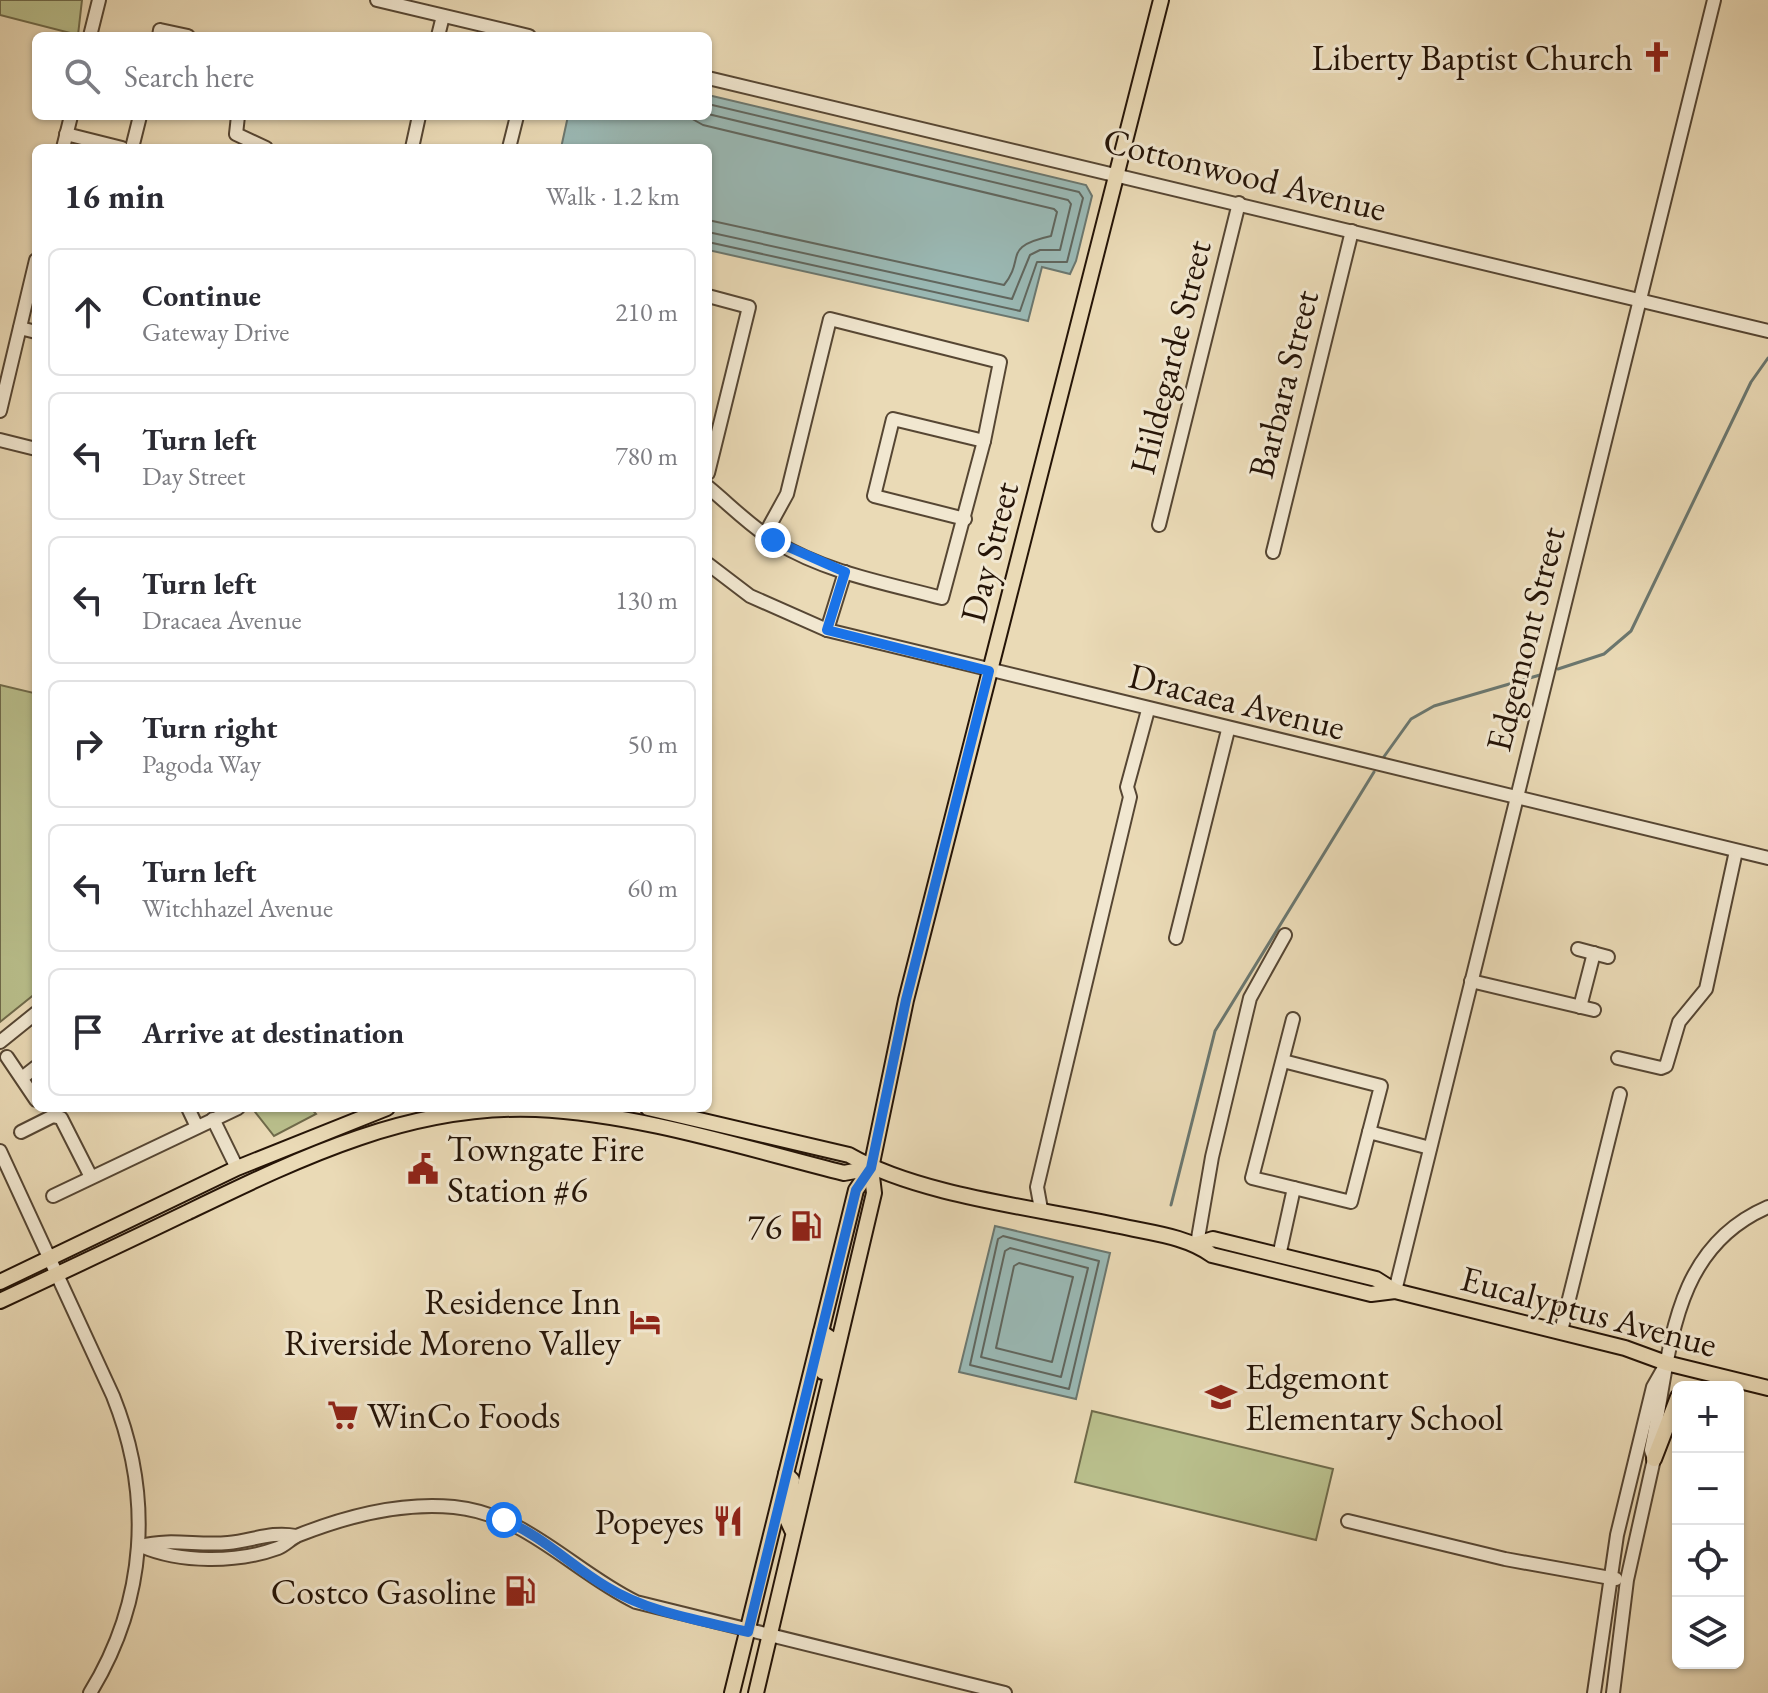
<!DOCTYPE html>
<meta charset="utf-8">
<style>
body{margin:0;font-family:"EB Garamond",serif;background:#f7f7f7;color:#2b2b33}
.controls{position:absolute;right:24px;bottom:24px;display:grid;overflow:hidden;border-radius:12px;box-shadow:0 2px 6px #0004}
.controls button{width:72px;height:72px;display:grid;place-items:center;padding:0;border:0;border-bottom:2px solid #e1e1e2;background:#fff;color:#2b2b33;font:40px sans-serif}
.stop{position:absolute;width:24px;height:24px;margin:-18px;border:6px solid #1a73e8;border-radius:50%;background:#fff}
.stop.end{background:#1a73e8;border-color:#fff;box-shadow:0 2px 8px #0008}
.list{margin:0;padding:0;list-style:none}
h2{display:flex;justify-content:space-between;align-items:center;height:104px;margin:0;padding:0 32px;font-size:34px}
h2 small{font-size:26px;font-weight:400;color:#7c7c81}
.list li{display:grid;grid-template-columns:52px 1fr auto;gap:24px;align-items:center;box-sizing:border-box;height:128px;margin:0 16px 16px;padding:0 16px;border:2px solid #e1e1e2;border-radius:12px}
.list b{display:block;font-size:30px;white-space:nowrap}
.list p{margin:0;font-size:26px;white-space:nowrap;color:#7c7c81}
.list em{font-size:26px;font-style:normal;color:#7c7c81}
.icon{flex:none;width:44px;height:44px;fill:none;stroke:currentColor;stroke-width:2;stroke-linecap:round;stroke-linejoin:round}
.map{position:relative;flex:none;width:1768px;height:1693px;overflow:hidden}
.search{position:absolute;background:#fff;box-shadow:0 2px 6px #0004;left:32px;top:32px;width:680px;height:88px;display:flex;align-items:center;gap:20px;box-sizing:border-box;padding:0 28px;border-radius:12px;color:#7c7c81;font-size:30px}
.panel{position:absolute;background:#fff;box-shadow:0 2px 6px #0004;left:32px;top:144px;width:680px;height:968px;border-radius:12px}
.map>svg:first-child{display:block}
.green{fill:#b9bf8c;stroke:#6f6a4a;stroke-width:2}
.water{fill:#9ab9b5;stroke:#6b776f;stroke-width:2}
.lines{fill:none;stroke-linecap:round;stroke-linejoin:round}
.shore{stroke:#60665e;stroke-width:2}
.stream{stroke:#6b776f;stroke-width:3}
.minor-casing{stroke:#564633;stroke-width:16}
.major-casing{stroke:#251407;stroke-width:18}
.minor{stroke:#f1e7d0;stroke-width:12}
.major{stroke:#eadab6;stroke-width:14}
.route{stroke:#1a73e8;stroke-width:10}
.labels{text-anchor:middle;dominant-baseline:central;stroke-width:6;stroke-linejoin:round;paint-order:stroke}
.poi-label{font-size:36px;fill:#251407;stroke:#f1e7d0;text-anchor:end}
.street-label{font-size:36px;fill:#251407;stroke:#f1e7d0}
</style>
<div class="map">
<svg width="1768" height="1693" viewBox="0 0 1768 1693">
<rect width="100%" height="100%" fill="#eadab6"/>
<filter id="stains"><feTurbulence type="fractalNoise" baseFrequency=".0025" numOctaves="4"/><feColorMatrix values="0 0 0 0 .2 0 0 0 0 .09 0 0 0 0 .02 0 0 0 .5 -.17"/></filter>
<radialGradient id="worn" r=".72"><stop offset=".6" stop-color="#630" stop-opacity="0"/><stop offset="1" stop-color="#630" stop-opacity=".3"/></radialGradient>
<!-- green -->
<g class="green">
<polygon points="0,0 82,0 78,35 0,15"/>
<polygon points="0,685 34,693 36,698 36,993 0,1022"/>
<polygon points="252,1108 311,1108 316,1114 274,1136"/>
<polygon points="1092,1411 1333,1469 1316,1540 1075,1482"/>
</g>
<!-- water -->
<g class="water">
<polygon points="708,95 1086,185 1092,196 1076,261 1070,274 1042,267 1028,321 708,250 708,148 561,148 568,116 708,116"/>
<polygon points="995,1226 1110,1253 1076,1399 959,1372"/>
</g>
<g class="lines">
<!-- shore -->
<g class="shore">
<polyline points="708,104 1079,192 1083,198 1067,262 1037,262 1020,311 708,242"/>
<polyline points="708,114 1068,200 1071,204 1060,250 1040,250 1030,255 1012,299 708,232"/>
<path d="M687,116L703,125L1054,209L1057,212L1051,236C1001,247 1026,258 1004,285L708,220"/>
<polygon points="1003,1236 1099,1261 1069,1389 970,1365 998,1239"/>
<polygon points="1010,1248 1088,1268 1061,1377 981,1357 1005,1251"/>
<polygon points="1019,1263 1073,1277 1052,1362 996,1348 1014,1266"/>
</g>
<!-- stream -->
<g class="stream">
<polyline points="1558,669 1604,654 1631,631 1751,382 1768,358"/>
<polyline points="1383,758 1411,719 1434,706 1540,675"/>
<polyline points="1171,1205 1215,1031 1374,772"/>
</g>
<defs>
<g id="minor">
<polyline points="377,0 529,36"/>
<polyline points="90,36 99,0"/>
<polyline points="159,36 160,30 188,36"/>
<polyline points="438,36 443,16"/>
<polyline points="708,78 1768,331"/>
<polyline points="238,116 236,134 266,148"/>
<polyline points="66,134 122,148"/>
<polyline points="63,148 71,116"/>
<polyline points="132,148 140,116"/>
<polyline points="412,148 419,116"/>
<polyline points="509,148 517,116"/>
<polyline points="708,296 749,307 708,473"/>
<polyline points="20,328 36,332"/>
<polyline points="0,411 36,260"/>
<polyline points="0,440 36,449"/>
<path d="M708,487C730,505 751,527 776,542C827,573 886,583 942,598L984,441L1000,362L830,319L787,494L765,534"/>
<polyline points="965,519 874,496 893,419 984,441"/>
<polyline points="1159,525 1239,203"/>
<polyline points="1273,552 1352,231"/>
<polyline points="708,564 750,596 827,630 1768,858"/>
<polyline points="827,630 845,572"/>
<polyline points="1176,938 1228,730"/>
<polyline points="1578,949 1608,957"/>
<polyline points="1471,981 1594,1010"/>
<polyline points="1580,1007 1594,953"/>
<polyline points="1293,1019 1252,1178 1294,1188"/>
<polyline points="0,1042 36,1013"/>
<polyline points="7,1057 36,1100"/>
<polyline points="1618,1058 1661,1068 1666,1066 1679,1022 1706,989 1736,851"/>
<polyline points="1283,1061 1381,1086 1369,1132"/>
<polyline points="22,1078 36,1067"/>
<polyline points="188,1108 197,1127"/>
<polyline points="213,1119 237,1168"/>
<polyline points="21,1132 53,1116 61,1118 91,1177"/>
<path d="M0,1151L113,1396C153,1496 147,1600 90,1693"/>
<polyline points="53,1196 238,1108"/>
<polyline points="1041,1209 1037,1187 1130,797 1127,787 1148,710"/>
<polyline points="1197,1244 1212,1157 1250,998 1285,935"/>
<polyline points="1279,1256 1294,1188 1351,1202 1369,1132 1430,1148"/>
<polyline points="1395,1291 1714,0"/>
<polyline points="1561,1331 1620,1094"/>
<polyline points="1348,1521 1505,1559 1616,1579"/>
<path d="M141,1546C180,1563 237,1563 278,1548C286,1545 291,1538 299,1535C347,1516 402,1502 454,1507C526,1514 574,1572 636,1602L1005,1693"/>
<path d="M141,1546C170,1538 198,1546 228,1543C252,1541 271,1531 296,1536"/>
<polyline points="1594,1693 1617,1535 1653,1387 1665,1366"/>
<path d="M1613,1693L1627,1580L1654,1459L1651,1450C1671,1357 1668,1250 1768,1207"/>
</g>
<g id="major">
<path d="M648,1108L849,1155C920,1196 1038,1208 1120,1226C1151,1233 1186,1236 1212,1255L1371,1294L1395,1291L1625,1348L1666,1363L1768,1388"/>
<polyline points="1197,1244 1213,1239 1376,1279 1395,1291"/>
<polyline points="0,1282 237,1168 387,1108"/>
<path d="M0,1301C62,1272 124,1243 186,1213C298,1159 409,1104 536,1109C640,1114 744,1148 844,1173L871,1168"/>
<polyline points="821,1332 830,1338 823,1372"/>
<polyline points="1654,1459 1678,1397"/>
<polyline points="786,1474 792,1480 787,1519 792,1530"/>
<polyline points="732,1693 856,1190 871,1168"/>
<polyline points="756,1693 874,1193 871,1168 906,1000 1161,0"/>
</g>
</defs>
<!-- minor casing -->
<use href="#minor" class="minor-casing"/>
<!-- major casing -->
<use href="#major" class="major-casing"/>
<!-- minor -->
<use href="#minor" class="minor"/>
<!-- major -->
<use href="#major" class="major"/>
</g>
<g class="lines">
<!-- route -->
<path class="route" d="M504,1520C543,1536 571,1566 607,1587C649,1613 700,1620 748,1632L856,1190L871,1168L906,1000L989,671L827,630L845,572L773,540"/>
</g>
<!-- icons -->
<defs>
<symbol id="church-bare" viewBox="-9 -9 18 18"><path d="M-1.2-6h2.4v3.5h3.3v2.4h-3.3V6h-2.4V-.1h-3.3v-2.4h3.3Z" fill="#8f2418" stroke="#f1e7d0" stroke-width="2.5" paint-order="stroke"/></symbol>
<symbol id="civic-bare" viewBox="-9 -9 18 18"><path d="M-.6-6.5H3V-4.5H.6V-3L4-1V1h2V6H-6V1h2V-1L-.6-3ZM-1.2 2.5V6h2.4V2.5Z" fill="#8f2418" stroke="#f1e7d0" stroke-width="2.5" paint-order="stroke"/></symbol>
<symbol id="fuel-bare" viewBox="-9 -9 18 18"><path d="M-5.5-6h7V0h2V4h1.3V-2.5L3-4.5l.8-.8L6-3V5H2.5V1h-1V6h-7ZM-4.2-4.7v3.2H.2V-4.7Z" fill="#8f2418" stroke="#f1e7d0" stroke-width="2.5" paint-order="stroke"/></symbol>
<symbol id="hotel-bare" viewBox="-9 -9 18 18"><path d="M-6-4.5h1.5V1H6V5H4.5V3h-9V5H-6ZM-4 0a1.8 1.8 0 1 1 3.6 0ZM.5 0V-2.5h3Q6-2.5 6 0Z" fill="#8f2418" stroke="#f1e7d0" stroke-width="2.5" paint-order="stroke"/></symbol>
<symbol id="school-bare" viewBox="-9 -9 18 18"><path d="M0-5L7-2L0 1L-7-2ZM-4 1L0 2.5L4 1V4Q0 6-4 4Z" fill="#8f2418" stroke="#f1e7d0" stroke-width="2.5" paint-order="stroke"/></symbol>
<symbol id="supermarket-bare" viewBox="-9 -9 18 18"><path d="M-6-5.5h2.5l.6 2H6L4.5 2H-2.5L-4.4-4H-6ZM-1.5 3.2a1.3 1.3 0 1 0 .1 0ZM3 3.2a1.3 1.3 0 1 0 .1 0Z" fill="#8f2418" stroke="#f1e7d0" stroke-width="2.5" paint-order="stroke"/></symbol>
<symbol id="restaurant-bare" viewBox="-9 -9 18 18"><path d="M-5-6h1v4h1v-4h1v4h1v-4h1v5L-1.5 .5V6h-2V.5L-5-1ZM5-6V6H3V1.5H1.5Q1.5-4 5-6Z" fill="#8f2418" stroke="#f1e7d0" stroke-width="2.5" paint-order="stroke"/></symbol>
</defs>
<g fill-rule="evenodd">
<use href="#church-bare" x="1635" y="35" width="44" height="44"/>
<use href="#civic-bare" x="401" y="1147" width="44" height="44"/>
<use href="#fuel-bare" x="784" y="1204" width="44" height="44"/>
<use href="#hotel-bare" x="623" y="1300" width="44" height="44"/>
<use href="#school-bare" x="1199" y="1375" width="44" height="44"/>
<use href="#supermarket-bare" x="321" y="1393" width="44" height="44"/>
<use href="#restaurant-bare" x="706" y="1499" width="44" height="44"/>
<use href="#fuel-bare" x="498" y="1569" width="44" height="44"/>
</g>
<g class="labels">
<!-- poi labels -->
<g class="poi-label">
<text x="1633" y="57">Liberty Baptist Church</text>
<text x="447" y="1148" text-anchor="start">Towngate Fire<tspan x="447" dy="41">Station #6</tspan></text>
<text x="782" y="1226">76</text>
<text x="621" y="1301">Residence Inn<tspan x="621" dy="41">Riverside Moreno Valley</tspan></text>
<text x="1245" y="1376" text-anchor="start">Edgemont<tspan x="1245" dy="41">Elementary School</tspan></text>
<text x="367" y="1415" text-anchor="start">WinCo Foods</text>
<text x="704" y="1521">Popeyes</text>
<text x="496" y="1591">Costco Gasoline</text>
</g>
<!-- street labels -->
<g class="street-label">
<text transform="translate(1245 174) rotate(14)">Cottonwood Avenue</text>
<text transform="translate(1170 357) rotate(-76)">Hildegarde Street</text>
<text transform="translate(1283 384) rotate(-76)">Barbara Street</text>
<text transform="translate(989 552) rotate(-76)">Day Street</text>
<text transform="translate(1525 639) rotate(-76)">Edgemont Street</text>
<text transform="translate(1237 701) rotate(14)">Dracaea Avenue</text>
<text transform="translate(1589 1311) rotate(15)">Eucalyptus Avenue</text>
</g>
</g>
<rect width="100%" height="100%" filter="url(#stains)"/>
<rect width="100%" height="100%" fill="url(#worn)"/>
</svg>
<div class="controls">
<button>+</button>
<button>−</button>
<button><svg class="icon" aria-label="locate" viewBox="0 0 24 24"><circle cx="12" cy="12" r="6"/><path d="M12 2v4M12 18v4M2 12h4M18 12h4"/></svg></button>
<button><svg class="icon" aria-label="layers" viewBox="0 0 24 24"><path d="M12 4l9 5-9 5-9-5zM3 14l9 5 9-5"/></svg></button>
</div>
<div class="stop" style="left:504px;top:1520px"></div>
<div class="stop end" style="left:773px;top:540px"></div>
<div class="search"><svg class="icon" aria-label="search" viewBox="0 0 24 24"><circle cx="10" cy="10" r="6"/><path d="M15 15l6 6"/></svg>Search here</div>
<section class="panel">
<h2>16 min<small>Walk · 1.2 km</small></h2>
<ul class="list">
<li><svg class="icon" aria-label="ahead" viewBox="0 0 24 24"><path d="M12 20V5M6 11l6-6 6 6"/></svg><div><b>Continue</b><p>Gateway Drive</p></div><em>210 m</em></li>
<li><svg class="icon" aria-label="left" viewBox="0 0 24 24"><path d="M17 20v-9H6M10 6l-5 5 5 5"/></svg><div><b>Turn left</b><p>Day Street</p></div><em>780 m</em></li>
<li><svg class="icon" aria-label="left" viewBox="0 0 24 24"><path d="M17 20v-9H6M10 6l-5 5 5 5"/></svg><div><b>Turn left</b><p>Dracaea Avenue</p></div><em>130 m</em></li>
<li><svg class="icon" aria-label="right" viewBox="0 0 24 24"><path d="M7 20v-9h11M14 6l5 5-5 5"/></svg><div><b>Turn right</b><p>Pagoda Way</p></div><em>50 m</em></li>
<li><svg class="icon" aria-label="left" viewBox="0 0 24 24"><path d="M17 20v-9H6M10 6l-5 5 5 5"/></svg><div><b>Turn left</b><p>Witchhazel Avenue</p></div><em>60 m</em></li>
<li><svg class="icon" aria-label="arrive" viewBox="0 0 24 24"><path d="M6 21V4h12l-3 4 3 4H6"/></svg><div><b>Arrive at destination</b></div></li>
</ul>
</section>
</div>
